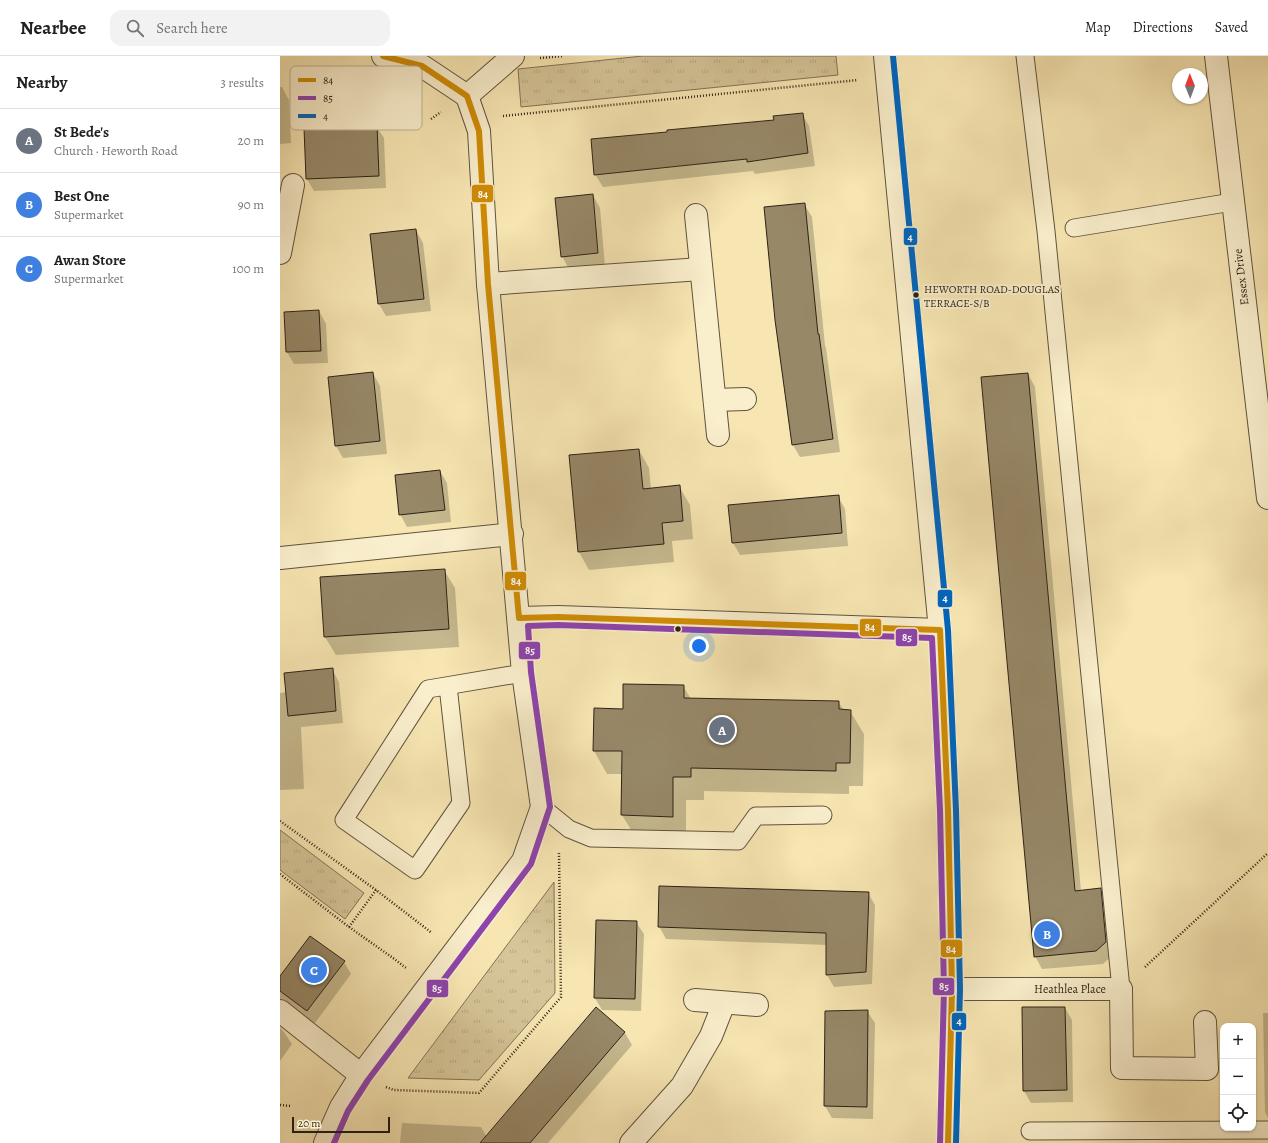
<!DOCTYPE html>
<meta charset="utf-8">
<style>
body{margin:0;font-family:Alegreya,serif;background:#f2f2f2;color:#202124}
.controls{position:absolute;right:12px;bottom:12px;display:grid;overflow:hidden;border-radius:8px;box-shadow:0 1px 3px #0004}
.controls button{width:36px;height:36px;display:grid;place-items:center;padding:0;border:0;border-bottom:1px solid #e0e0e0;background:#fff;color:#202124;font:20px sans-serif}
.compass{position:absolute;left:892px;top:12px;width:36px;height:36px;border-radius:50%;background:#fff;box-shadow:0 1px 3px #0004;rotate:359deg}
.scale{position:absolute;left:12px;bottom:10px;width:98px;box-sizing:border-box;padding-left:4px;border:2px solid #2e2217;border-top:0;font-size:11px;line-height:14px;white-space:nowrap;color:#2e2217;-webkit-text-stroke:3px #faefcd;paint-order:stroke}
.you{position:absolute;left:419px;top:590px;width:14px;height:14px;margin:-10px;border:3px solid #fff;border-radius:50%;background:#1a73e8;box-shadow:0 0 0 6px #1a73e833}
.badge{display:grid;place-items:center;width:26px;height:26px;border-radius:50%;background:#8f2418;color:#fff;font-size:13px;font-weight:700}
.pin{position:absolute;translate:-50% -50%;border:2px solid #fff;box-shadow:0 1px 4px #0006}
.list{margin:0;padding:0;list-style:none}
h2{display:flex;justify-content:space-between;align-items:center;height:52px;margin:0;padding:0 16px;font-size:17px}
h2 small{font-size:13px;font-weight:400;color:#757577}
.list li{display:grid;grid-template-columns:26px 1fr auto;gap:12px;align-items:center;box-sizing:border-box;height:64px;padding:0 16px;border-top:1px solid #e0e0e0}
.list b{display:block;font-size:15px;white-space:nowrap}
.list p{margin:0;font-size:13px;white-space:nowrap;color:#757577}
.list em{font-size:13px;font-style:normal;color:#757577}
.icon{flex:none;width:22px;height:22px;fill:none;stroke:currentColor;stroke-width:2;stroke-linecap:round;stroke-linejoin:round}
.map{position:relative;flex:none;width:988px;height:1087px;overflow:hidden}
header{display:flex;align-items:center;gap:24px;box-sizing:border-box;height:56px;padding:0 20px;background:#fff;border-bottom:1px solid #e0e0e0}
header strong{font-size:19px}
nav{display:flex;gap:22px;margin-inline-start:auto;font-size:14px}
.search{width:280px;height:36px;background:#f2f2f2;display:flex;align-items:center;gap:10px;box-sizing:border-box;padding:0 14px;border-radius:12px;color:#757577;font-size:15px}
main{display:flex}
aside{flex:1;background:#fff}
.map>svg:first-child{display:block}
.grass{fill:url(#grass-tufts);stroke:#827458}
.shadow{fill:#0003}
.building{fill:#978868;stroke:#2e2217}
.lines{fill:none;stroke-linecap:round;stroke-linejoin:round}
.service-casing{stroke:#60533e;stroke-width:19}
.minor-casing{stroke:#60533e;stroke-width:24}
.tertiary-casing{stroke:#60533e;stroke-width:24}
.path{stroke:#2e2217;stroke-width:2.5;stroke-dasharray:1 2;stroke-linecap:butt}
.service{stroke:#faefcd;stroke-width:17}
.minor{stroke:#faefcd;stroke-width:22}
.tertiary{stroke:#faefcd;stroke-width:22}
.bus-1-casing{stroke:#faefcd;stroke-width:9}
.bus-2-casing{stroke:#faefcd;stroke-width:9}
.bus-3-casing{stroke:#faefcd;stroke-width:9}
.bus-1{stroke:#cf8c05;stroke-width:6}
.bus-2{stroke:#8e44ad;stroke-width:6}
.bus-3{stroke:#0065bd;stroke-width:6}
.bus-dot{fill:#2e2217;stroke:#faefcd;stroke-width:1.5}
.labels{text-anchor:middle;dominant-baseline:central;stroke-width:4;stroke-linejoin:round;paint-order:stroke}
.bus-label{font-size:11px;fill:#2e2217;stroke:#faefcd;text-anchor:start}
.street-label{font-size:12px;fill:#2e2217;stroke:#faefcd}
.key{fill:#faefcd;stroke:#bdb296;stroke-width:1}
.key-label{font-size:11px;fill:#2e2217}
.line-badge{stroke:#faefcd;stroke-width:1.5}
.badge-label{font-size:11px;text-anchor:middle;font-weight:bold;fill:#fff}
</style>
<header>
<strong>Nearbee</strong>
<div class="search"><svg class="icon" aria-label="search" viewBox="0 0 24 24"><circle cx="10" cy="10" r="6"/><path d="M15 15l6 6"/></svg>Search here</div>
<nav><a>Map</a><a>Directions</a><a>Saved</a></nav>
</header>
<main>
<aside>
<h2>Nearby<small>3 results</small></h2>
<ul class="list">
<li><span class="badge" style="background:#6b7280">A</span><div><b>St Bede's</b><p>Church · Heworth Road</p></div><em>20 m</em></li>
<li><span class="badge" style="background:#3f7fe0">B</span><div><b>Best One</b><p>Supermarket</p></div><em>90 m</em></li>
<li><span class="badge" style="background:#3f7fe0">C</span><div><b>Awan Store</b><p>Supermarket</p></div><em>100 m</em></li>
</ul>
</aside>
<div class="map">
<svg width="988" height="1087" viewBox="0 0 988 1087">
<defs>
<pattern id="grass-tufts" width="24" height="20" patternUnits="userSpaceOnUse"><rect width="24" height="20" fill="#d5c598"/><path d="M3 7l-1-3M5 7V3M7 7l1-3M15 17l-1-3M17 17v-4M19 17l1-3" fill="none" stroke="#b7a982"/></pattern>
</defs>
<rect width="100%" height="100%" fill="#f7e6b2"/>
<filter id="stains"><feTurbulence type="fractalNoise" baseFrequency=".005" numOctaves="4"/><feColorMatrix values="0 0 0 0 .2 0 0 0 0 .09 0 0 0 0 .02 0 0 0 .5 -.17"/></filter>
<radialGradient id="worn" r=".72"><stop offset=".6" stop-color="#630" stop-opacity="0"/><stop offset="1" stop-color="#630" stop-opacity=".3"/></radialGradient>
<!-- grass -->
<g class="grass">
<polygon points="363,0 556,0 558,19 241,51 238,13"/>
<polygon points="0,774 84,837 65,863 0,814"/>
<polygon points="274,826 275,937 199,1024 128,1022"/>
</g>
<!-- shadow -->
<g class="shadow">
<polygon points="0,31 2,31 9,44 11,87 0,88"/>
<polygon points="522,58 529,70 535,110 475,118 473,115 323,131 315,118 388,77 495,65"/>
<polygon points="96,70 104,82 106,132 34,135 27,123"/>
<polygon points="313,139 320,152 325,210 289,213 282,200"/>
<polygon points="524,148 532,161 545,289 546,292 560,396 520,401 513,389"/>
<polygon points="136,174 143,187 151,255 106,260 99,248"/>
<polygon points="39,255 46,268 48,307 14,308 7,296"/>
<polygon points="93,317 100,330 107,398 63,402 56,390"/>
<polygon points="748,318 755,331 801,835 820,833 828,846 833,899 823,908 762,913 755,900"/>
<polygon points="359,394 369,412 371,433 399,430 410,449 413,483 392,485 394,506 309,514 299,496"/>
<polygon points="160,415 167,427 171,466 127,471 120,458"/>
<polygon points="558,440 565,453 568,490 460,499 453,487"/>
<polygon points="164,514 175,532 179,591 56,599 45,581 41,522"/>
<polygon points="52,613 59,626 63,667 21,671 24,733 0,734 0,637 6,636"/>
<polygon points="403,630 411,643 558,646 564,654 570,655 584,678 583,730 569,730 569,738 424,735 424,744 406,744 406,784 356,782 342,759 343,718 327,718 314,695 344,654"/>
<polygon points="588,837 595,849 592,928 554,931 547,919 547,889 386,883 379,870"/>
<polygon points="356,866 364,878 361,955 322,954 315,942"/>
<polygon points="64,906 71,918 35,967 29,963 27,966 0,958 0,922"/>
<polygon points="316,952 345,977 352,989 268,1087 220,1087"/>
<polygon points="785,952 792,964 793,1046 751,1047 744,1035"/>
<polygon points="587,955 595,967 593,1063 552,1062 545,1050"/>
<polygon points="983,957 988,957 988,1062 985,1056"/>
<polygon points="0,972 4,976 12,988 0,1005"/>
<polygon points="122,1067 201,1071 208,1083 208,1087 120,1087"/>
</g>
<!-- building -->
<g class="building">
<polygon points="523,57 528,97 467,106 467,103 314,119 311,83 387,76 387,74 494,64 493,60"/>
<polygon points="97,69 99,120 26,123 24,72"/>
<polygon points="313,138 318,197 281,201 275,142"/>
<polygon points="525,147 538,278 539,278 553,383 512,389 495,264 484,151"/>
<polygon points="136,173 144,243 98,248 90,178"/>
<polygon points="39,254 41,295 6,296 4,256"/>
<polygon points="93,316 100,385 55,390 48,321"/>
<polygon points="748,317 795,835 821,832 826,886 816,895 754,901 701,321"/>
<polygon points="359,393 363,433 400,429 403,465 382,467 384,488 298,496 289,399"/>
<polygon points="160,414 165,454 119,459 115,419"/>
<polygon points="559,439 562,477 452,487 448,449"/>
<polygon points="165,513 169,573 44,581 40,521"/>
<polygon points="53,612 56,655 8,660 4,617"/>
<polygon points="343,628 404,629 404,642 559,645 559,653 571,654 570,707 556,707 556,715 411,712 411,721 393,721 393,761 341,759 342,695 313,695 314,652 343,653"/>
<polygon points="379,830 589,836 586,916 546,919 546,877 545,877 378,871"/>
<polygon points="316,864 357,865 355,943 314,942"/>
<polygon points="30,880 65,905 27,955 0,935 0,920"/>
<polygon points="316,951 345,976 250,1087 200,1087"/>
<polygon points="742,951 785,951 787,1034 743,1035"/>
<polygon points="588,954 587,1051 544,1050 545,955"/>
</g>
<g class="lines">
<defs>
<g id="service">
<polyline points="745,0 766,175 841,933"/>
<polyline points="794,172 952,146"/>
<polyline points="168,630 181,747 135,814 64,764 148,633 243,617"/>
<polyline points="262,751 289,773 311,782 458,785 476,760 543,759"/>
<polyline points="750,1075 988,1074"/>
</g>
<g id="minor">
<polyline points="936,0 988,442"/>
<polyline points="187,40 233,0"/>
<polyline points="416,159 438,379"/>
<polyline points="0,197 13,129"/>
<polyline points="208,228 421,213"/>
<polyline points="435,344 465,343"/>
<polyline points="0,502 232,478"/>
<polyline points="239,562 278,561 660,574"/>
<polyline points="672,933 841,933 842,1012 927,1013 925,966"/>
<polyline points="415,944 477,949"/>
<polyline points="0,955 81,1019"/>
<polyline points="45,1087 61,1051 81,1019 243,805 262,751 243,617 208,228 199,75 187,40 142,10 103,0"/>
<polyline points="351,1087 402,1030 431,980 444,947"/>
</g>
<polyline id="tertiary" points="605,0 660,574 668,754 672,933 668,1087"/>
</defs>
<!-- service casing -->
<use href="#service" class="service-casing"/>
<!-- minor casing -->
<use href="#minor" class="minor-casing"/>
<!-- tertiary casing -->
<use href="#tertiary" class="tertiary-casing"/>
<!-- path -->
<g class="path">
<polyline points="260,2 283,0"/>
<polyline points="223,60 578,24"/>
<polyline points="151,63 161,56"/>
<polyline points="0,765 96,834 152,877"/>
<polyline points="0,818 69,871 113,902 126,912"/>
<polyline points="69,871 96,834"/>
<polyline points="865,911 988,797"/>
<polyline points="106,1031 114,1034 199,1037 281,941 279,797"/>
<polyline points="0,1049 11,1050"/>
</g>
<!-- service -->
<use href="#service" class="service"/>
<!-- minor -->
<use href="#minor" class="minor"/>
<!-- tertiary -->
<use href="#tertiary" class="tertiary"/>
<defs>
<polyline id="bus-1" points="103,0 142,10 187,40 199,75 208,228 239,562 278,561 660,574 668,754 672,933 668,1087"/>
<polyline id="bus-2" points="54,1087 68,1055 88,1024 251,808 270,751 251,616 248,570 278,569 652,582 660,754 664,933 660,1087"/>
<polyline id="bus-3" points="613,0 668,574 676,754 680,933 676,1087"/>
</defs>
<!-- bus-1 casing -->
<use href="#bus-1" class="bus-1-casing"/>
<!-- bus-2 casing -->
<use href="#bus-2" class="bus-2-casing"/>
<!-- bus-3 casing -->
<use href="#bus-3" class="bus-3-casing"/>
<!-- bus-1 -->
<use href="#bus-1" class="bus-1"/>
<!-- bus-2 -->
<use href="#bus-2" class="bus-2"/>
<!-- bus-3 -->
<use href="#bus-3" class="bus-3"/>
</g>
<!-- markers -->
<g class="bus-dot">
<circle cx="636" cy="239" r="3.5"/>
<circle cx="398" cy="573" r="3.5"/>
</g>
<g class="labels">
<!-- bus labels -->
<g class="bus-label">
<text x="644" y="233">HEWORTH ROAD-DOUGLAS<tspan x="644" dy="14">TERRACE-S/B</tspan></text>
</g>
<!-- street labels -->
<g class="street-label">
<text transform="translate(961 221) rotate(-97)">Essex Drive</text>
<text x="790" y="933">Heathlea Place</text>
</g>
</g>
<!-- legend -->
<rect x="10" y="10" width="132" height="64" rx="6" class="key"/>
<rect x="18" y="22" width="18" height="4" fill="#cf8c05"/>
<rect x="18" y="40" width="18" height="4" fill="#8e44ad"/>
<rect x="18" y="58" width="18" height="4" fill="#0065bd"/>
<g class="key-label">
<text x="43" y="28">84</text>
<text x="43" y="46">85</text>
<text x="43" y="64">4</text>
</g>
<g class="line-badge">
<rect x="191" y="128" width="23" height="19" rx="4" fill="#cf8c05"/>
<rect x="623" y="171" width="15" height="19" rx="4" fill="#0065bd"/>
<rect x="224" y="515" width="23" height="20" rx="4" fill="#cf8c05"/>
<rect x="657" y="533" width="16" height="19" rx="4" fill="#0065bd"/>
<rect x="579" y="562" width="23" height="19" rx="4" fill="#cf8c05"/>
<rect x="615" y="572" width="23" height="19" rx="4" fill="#8e44ad"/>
<rect x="238" y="585" width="23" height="19" rx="4" fill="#8e44ad"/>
<rect x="660" y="883" width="23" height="19" rx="4" fill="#cf8c05"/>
<rect x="652" y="921" width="23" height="19" rx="4" fill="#8e44ad"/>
<rect x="146" y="923" width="23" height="19" rx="4" fill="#8e44ad"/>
<rect x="671" y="956" width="16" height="19" rx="4" fill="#0065bd"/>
</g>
<g class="badge-label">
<text x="203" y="142">84</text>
<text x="630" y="185">4</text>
<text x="236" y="529">84</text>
<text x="665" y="546">4</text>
<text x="590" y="575">84</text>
<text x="627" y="585">85</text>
<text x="250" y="598">85</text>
<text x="671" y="897">84</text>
<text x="664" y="934">85</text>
<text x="157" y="936">85</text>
<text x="679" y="969">4</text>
</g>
<rect width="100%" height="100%" filter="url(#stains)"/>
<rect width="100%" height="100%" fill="url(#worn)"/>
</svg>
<div class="controls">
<button>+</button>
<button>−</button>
<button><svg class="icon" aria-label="locate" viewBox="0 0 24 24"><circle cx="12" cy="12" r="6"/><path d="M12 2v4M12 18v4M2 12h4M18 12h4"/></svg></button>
</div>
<svg class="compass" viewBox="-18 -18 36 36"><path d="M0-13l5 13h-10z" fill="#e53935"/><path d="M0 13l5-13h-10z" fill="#757577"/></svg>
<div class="scale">20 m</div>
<div class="you"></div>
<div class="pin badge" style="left:442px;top:674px;background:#6b7280">A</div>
<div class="pin badge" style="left:767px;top:878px;background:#3f7fe0">B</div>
<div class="pin badge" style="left:34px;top:914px;background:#3f7fe0">C</div>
</div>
</main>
